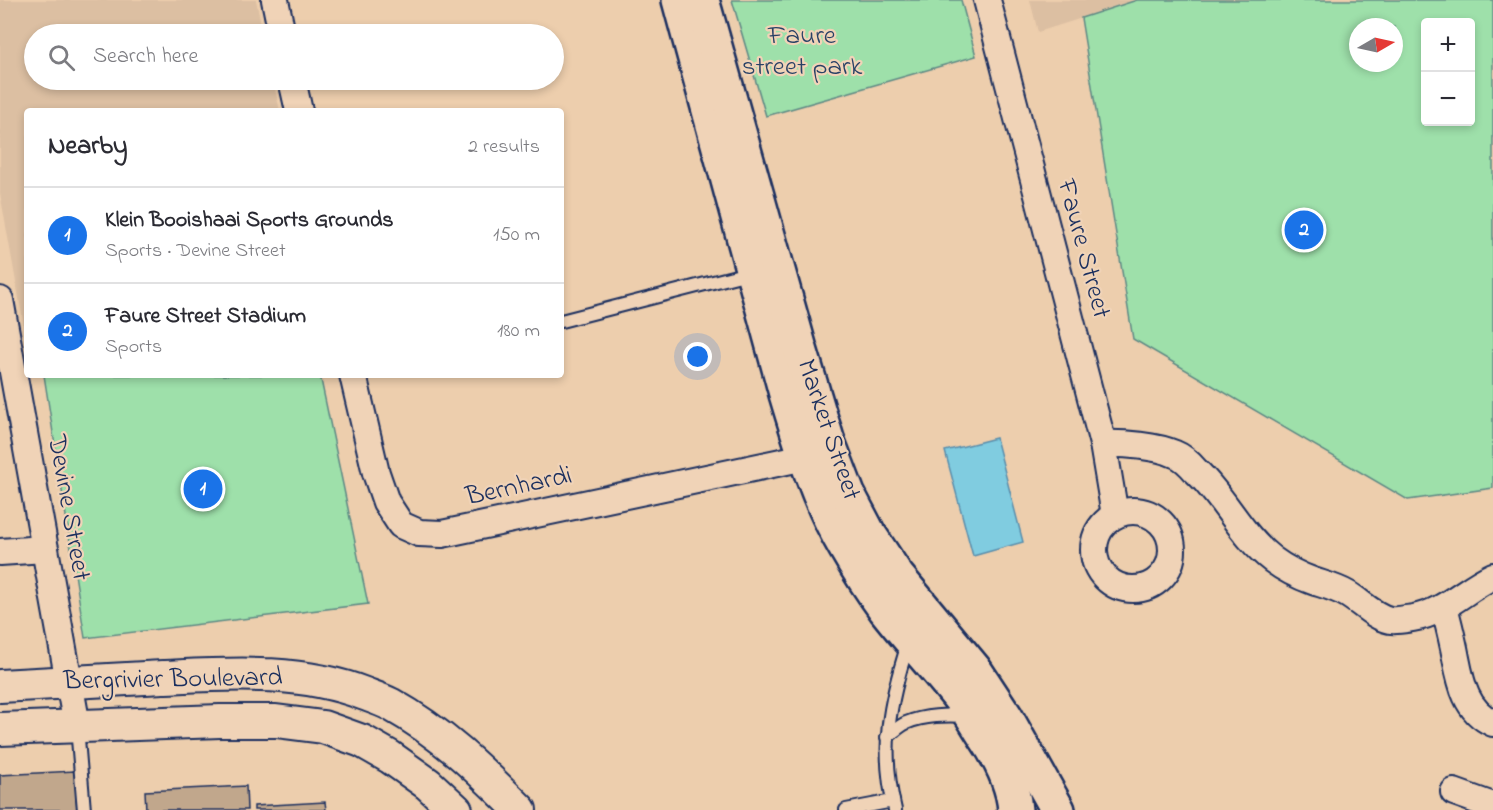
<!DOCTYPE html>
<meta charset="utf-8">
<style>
body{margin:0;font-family:"Indie Flower",sans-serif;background:#f7f7f7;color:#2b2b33}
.controls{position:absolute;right:18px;top:18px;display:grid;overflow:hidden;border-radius:6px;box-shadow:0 3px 9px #0003}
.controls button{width:54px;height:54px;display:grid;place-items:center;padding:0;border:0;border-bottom:2px solid #e1e1e2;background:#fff;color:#2b2b33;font:30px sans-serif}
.compass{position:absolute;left:1349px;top:18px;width:54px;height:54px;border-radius:50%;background:#fff;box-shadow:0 3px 9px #0003;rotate:81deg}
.you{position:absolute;left:698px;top:357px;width:21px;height:21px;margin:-15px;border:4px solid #fff;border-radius:50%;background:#1a73e8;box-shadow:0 0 0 9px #1a73e833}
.badge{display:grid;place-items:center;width:39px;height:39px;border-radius:50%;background:#1a73e8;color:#fff;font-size:20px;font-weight:700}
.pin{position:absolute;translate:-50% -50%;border:3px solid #fff;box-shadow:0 2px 6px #0006}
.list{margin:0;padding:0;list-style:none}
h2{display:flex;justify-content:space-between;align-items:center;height:78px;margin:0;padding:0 24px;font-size:26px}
h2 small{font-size:20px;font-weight:400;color:#7c7c81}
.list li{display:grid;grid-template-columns:39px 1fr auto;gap:18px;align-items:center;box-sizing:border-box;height:96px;padding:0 24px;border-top:2px solid #e1e1e2}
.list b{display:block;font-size:22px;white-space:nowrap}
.list p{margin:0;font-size:20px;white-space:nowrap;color:#7c7c81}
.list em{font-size:20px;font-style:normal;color:#7c7c81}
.icon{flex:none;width:33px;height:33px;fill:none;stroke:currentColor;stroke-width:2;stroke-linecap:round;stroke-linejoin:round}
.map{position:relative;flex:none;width:1493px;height:810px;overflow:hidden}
.search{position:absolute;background:#fff;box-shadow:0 3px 9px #0003;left:24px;top:24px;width:540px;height:66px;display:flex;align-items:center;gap:15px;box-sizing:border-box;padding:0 21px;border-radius:33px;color:#7c7c81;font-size:22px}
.panel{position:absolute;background:#fff;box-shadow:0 3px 9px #0003;left:24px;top:108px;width:540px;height:270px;border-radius:6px}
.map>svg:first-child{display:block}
.built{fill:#dcbfa2}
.green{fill:#9ee0aa;stroke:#5c8884;stroke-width:1.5;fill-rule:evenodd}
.water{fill:#80cce0;stroke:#588dac;stroke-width:1.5}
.building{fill:#c1a78c;stroke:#1b2f5e;stroke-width:1.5}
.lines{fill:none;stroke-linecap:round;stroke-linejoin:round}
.service-casing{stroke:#1b2f5e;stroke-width:16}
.minor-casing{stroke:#1b2f5e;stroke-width:30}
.tertiary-casing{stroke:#1b2f5e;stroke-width:36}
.secondary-casing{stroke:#1b2f5e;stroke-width:38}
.service{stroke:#f0d3b7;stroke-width:12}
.minor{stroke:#f0d3b7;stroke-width:26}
.tertiary{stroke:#f0d3b7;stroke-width:32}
.secondary{stroke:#f0d3b7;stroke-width:33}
.labels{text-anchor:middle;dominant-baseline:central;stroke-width:4.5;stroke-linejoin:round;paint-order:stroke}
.park-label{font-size:27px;fill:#284166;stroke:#f0d3b7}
.street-label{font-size:27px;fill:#1b2f5e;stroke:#f0d3b7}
</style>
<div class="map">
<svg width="1493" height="810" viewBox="0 0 1493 810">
<rect width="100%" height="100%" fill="#edcead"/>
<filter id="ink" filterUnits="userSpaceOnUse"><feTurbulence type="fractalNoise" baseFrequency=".0167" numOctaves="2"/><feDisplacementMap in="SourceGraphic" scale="12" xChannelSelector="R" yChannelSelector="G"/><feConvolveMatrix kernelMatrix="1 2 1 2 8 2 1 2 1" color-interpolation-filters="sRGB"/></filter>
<g filter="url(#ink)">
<!-- built -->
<g class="built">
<polygon points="0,0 256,0 263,34 34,34 34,80 273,80 280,111 27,111 27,343 0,193"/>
<polygon points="1030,0 1139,0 1038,32"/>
</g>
<!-- green -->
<g class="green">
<polygon points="732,0 961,0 976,56 766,116"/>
<path d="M1137,0H1493V488L1408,500L1133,339L1081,18ZM1426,22H1470V122H1426ZM1358,27H1394V63H1358Z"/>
<polygon points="44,375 320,375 368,604 85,638"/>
</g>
<!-- water -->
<polygon class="water" points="996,438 1023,542 973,556 945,451"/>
<!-- building -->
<g class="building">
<polygon points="75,771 77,810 0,810 0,775"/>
<polygon points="246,786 247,810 146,810 145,791"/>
<polygon points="325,802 326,810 254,810 254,806"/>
</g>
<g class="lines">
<defs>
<g id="service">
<polyline points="561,321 752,272"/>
<polyline points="77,727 84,810"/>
<path d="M887,737C893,733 899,726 906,723C925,715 946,715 967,716"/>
<polyline points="846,810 893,801"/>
<path d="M895,810C880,748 889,703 908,644"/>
</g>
<g id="minor">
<polyline points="275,0 282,34"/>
<polyline points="987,0 1103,444 1115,515"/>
<polyline points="292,80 299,111"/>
<polyline points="0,300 77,726"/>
<polyline points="353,375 376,473 386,502 401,525 419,533 442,534 805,457"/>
<path d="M1103,444C1123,443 1157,446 1175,454C1183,457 1190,464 1196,471C1225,498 1241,536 1273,560C1285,569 1299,576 1313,581C1325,585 1337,588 1347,594C1361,602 1374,617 1390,620C1397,621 1406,619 1413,618C1444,613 1465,589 1493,576"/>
<circle cx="1133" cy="550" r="39"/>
<polyline points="0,552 45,549"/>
<path d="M1444,607C1448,621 1451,634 1454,648C1460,677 1463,710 1493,723"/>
<polyline points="1454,792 1493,806"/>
</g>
<g id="tertiary">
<path d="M0,686C54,683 109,680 163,677C231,674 300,669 365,694C373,697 382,700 390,704C442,733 478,768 520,810"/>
<polyline points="0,729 220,721 276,721 323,727 362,741 390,757 428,784 456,810"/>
</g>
<g id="secondary">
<path d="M679,0L786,394C802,447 817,499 845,547C857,568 871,590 885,609C909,640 937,669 961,700C970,711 976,723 984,735C999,757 1013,782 1015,810"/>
<polyline points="702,0 800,349 827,439 848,494 869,534 897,576 975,670 1006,717 1058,810"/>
</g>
</defs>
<!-- service casing -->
<use href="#service" class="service-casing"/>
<!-- minor casing -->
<use href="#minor" class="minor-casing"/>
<!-- tertiary casing -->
<use href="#tertiary" class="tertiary-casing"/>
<!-- secondary casing -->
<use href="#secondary" class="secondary-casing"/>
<!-- service -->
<use href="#service" class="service"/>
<!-- minor -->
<use href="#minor" class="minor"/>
<!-- tertiary -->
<use href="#tertiary" class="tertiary"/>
<!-- secondary -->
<use href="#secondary" class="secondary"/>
</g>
</g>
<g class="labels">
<!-- park labels -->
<g class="park-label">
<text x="802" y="36">Faure<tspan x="802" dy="31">street park</tspan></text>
</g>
<!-- street labels -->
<g class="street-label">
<text transform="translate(1083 249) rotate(75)">Faure Street</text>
<text transform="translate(828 430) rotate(71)">Market Street</text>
<text transform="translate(519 487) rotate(-12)">Bernhardi</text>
<text transform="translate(68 508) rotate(80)">Devine Street</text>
<text transform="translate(173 680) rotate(-1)">Bergrivier Boulevard</text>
</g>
</g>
</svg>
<div class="controls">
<button>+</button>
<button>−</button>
</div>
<svg class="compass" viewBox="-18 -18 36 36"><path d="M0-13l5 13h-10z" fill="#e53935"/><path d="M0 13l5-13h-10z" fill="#7c7c81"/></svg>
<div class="you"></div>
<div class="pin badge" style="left:203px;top:489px">1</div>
<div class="pin badge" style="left:1304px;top:230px">2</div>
<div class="search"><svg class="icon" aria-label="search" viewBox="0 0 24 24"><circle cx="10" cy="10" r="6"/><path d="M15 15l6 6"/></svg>Search here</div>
<section class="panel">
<h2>Nearby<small>2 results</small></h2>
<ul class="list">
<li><span class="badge">1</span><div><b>Klein Booishaai Sports Grounds</b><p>Sports · Devine Street</p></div><em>150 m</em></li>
<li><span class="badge">2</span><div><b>Faure Street Stadium</b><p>Sports</p></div><em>180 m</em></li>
</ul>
</section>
</div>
